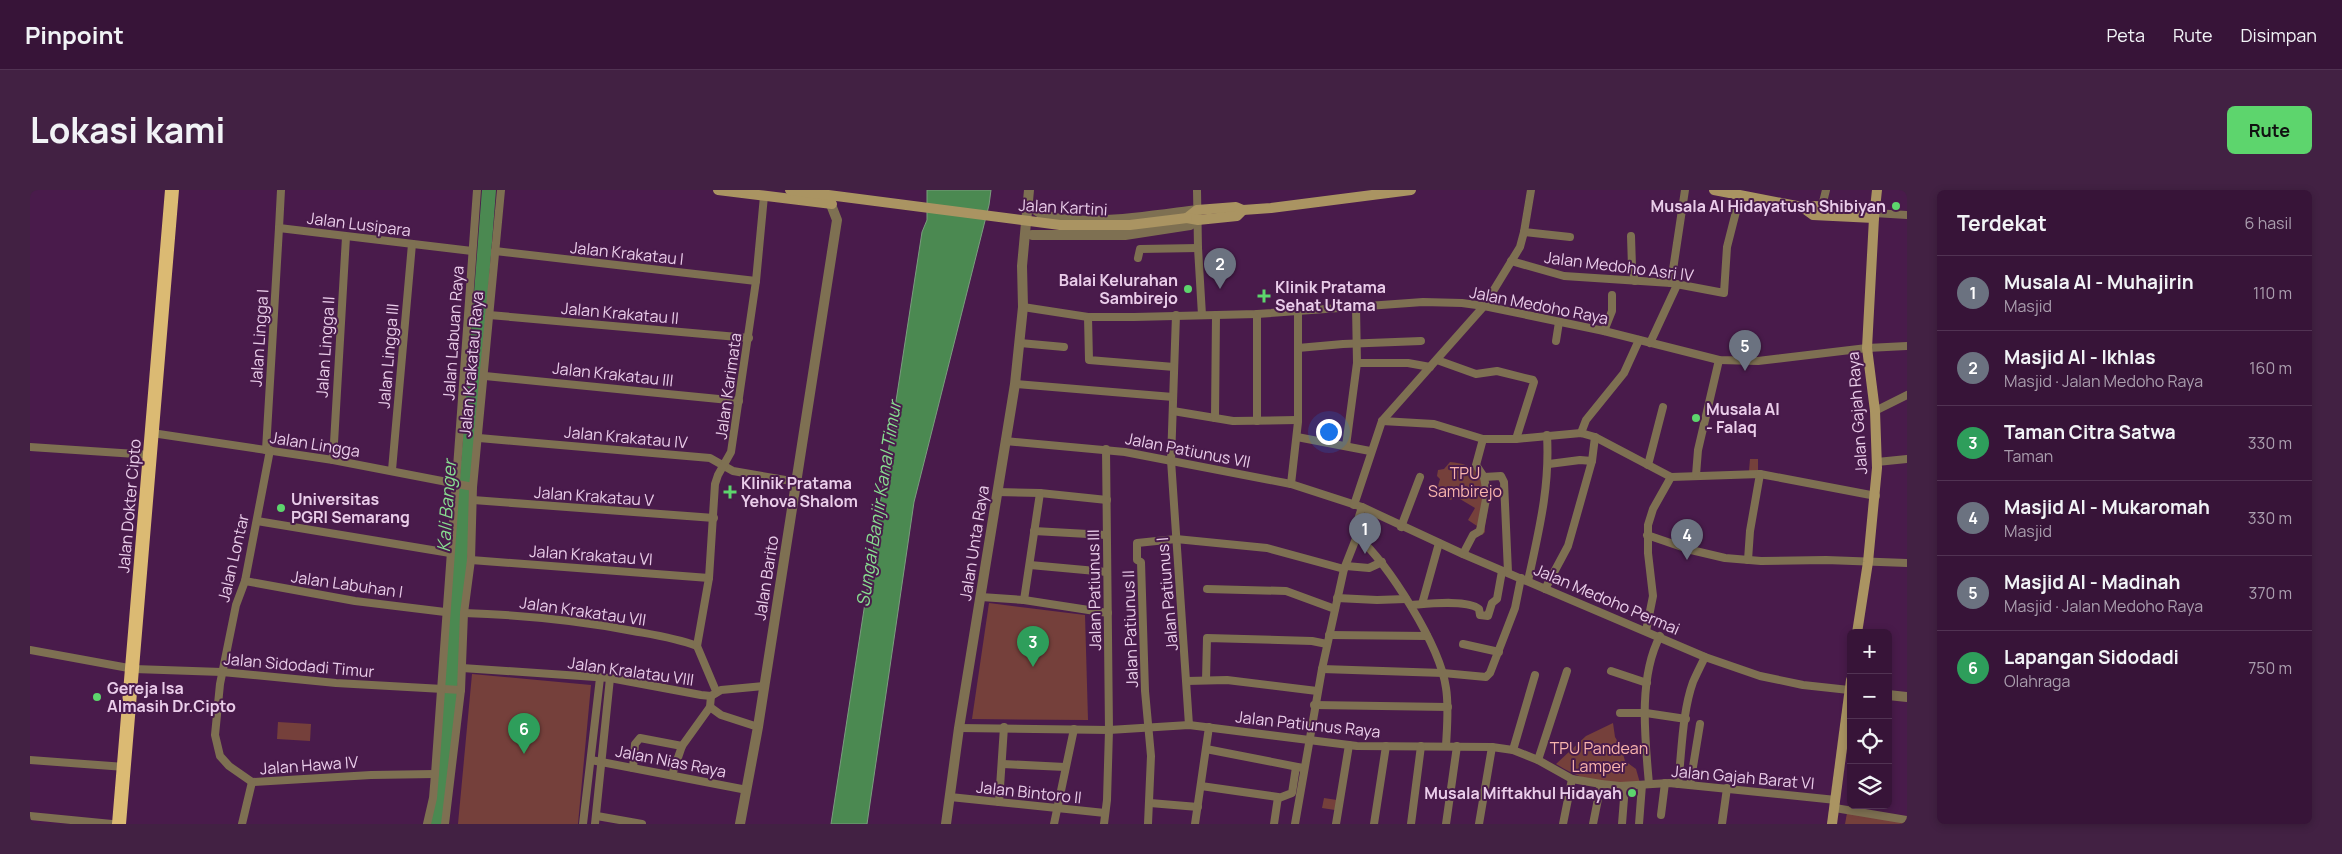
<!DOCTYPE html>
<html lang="id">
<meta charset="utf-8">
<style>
body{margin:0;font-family:Manrope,sans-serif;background:#422143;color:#f1f3f6}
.controls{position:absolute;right:15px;bottom:15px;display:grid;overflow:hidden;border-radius:8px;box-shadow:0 2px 8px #0003}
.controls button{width:45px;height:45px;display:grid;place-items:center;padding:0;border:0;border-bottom:1px solid #513353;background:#371438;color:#f1f3f6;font:25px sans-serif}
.you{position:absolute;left:1298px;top:241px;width:18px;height:18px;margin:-12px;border:4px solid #fff;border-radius:50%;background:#1a73e8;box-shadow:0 0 0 8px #1a73e833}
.badge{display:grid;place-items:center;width:32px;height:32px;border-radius:50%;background:#5dd56d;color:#fff;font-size:16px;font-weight:700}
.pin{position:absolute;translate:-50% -41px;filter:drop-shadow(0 1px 2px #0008)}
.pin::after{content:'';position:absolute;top:26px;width:18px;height:15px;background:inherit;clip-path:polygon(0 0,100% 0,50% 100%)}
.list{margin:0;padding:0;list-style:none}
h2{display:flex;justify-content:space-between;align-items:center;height:65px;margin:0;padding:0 20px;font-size:21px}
h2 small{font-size:16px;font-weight:400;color:#aa9eae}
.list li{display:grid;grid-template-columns:32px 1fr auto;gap:15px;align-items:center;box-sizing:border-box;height:75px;padding:0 20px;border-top:1px solid #513353}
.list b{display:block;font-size:19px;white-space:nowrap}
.list p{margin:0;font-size:16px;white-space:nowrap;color:#aa9eae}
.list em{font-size:16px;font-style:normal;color:#aa9eae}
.icon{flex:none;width:28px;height:28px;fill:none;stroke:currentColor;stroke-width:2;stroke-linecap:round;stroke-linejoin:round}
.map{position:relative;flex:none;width:1877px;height:634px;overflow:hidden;border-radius:8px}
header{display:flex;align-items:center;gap:30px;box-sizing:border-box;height:70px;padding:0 25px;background:#371438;border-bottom:1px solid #513353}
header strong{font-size:24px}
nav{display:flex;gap:28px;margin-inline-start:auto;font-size:18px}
.intro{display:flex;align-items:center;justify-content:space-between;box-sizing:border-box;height:120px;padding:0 30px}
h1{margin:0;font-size:35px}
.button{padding:12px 22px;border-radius:8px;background:#5dd56d;color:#111;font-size:18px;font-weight:700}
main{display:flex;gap:30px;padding:0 30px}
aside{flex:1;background:#371438;border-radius:8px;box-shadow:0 2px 8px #0003}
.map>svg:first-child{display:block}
.green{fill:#75403b}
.water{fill:#4b8951;stroke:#7b9d7f}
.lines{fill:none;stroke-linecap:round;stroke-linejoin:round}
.river{stroke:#4b8951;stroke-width:14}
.minor{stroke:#7e7052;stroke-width:8}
.tertiary{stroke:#7e7052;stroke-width:10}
.secondary{stroke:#aa9462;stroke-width:10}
.trunk{stroke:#dbba73;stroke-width:14}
.secondary-bridge{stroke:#aa9462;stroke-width:10}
.poi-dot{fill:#5dd56d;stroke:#491b4b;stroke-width:2}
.labels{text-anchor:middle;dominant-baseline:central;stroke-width:4;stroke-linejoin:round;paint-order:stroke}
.poi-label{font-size:16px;font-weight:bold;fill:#eacdea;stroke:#491b4b;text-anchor:start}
.street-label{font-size:16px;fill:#eacdea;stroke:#491b4b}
.park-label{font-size:16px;fill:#f9b5ad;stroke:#491b4b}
.water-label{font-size:18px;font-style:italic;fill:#88dd90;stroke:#491b4b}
</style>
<header>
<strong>Pinpoint</strong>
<nav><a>Peta</a><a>Rute</a><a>Disimpan</a></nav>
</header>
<div class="intro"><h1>Lokasi kami</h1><a class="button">Rute</a></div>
<main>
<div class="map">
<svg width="1877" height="634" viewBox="0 0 1877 634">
<rect width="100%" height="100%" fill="#491b4b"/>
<!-- green -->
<g class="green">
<polygon points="1720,269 1728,269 1728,281 1719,281"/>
<path d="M1420,272C1446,274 1460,287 1458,315C1458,324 1454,333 1455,342L1452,345L1445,341L1447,336L1438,330L1445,318L1425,306L1421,310L1406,303L1410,289L1407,286L1408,280L1414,279Z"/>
<polygon points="959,413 1055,425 1058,530 942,529"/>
<polygon points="442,484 561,495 548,634 428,634"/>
<polygon points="248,532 281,534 280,551 247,549"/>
<path d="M1583,533L1585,547L1591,557L1595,571L1606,579L1610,593C1579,596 1552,591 1526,574L1556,546Z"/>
<polygon points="1294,608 1307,610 1305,620 1292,618"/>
<polygon points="1817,623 1877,631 1877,634 1815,634"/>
</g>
<!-- water -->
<polygon class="water" points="897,0 961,0 959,15 884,312 837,634 801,634 892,42 897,30"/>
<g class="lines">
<!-- river -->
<polyline class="river" points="405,634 412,608 459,0"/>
<!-- minor -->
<g class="minor">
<polyline points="251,0 249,38 442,61"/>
<polyline points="1167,0 1168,58 1172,125"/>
<polyline points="1792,16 1796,0"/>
<polyline points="1844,23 1877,25"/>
<polyline points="1494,42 1540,47"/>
<polyline points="1601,46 1602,77 1605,91"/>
<polyline points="465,61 726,91"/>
<polyline points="1108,68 1110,59 1168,58"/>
<polyline points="1481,71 1534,86 1641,93 1694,103 1697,57 1710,6"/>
<polyline points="1641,93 1655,0"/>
<polyline points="993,117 1058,127 1104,127 1227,124 1393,112 1432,113 1454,116 1574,141 1689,170 1728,171 1837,158 1877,156"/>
<polyline points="459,125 719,148"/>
<polyline points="1146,125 1141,270 1159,535"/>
<polyline points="1058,127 1059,170 1144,177"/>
<polyline points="1574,141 1582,121 1582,105"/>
<polyline points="1526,151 1529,132"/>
<polyline points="990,153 1034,157"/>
<polyline points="1620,153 1647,95"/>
<polyline points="1268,158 1313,154 1391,151"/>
<polyline points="1407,170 1446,184 1467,181 1503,190 1504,192 1486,249"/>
<polyline points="1327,173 1378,173 1400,177"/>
<polyline points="455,186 709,211"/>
<polyline points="985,194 1143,207"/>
<polyline points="1143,221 1203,231 1267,230"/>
<polyline points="1845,221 1877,205"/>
<polyline points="1185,228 1186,125"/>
<polyline points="1227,231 1227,124"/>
<polyline points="1352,231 1404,234 1453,249 1486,249 1551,243 1565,247 1641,287 1730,284 1846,306"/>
<polyline points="122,243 303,270 443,297"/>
<polyline points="1551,243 1556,230 1594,183 1609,150"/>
<polyline points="1267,247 1340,261"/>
<polyline points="449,248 680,268 703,281 767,292"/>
<polyline points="975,251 1095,262 1261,294 1332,317 1433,364 1675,467 1730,486 1773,495 1819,500"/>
<polyline points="1316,256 1327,173 1326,116"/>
<polyline points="0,257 121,265"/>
<polyline points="236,260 249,38"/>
<polyline points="240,260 215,391 206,415 190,494 185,545 190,566 199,576 222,592 341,585 405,584"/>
<polyline points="303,270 316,47"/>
<polyline points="1847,272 1877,269"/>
<polyline points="1519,274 1550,270 1562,271"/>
<polyline points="1618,275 1633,217"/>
<polyline points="362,280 382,54"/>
<polyline points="1666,285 1668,260 1689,170"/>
<polyline points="1454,287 1471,286 1474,292 1478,382"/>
<polyline points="1261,294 1268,232 1268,121"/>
<polyline points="967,302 1010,303 1077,310"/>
<polyline points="443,310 684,328"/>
<polyline points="1324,315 1352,231 1454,116 1490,57 1494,42 1501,0"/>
<polyline points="227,331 420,363"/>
<polyline points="1371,337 1390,287"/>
<polyline points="1004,341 1076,345"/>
<polyline points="1617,345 1661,360 1695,368 1731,371 1796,370 1877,373"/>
<path d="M1327,346C1359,375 1410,455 1416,498C1419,517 1417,537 1416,556"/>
<polyline points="1433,364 1443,345 1450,341 1457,304 1454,287 1446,275 1453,249"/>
<polyline points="441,370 679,388"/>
<polyline points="1718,370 1720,341 1730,284"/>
<polyline points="1000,375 1077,382"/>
<polyline points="1316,376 1339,378 1352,372"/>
<polyline points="215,391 325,411 415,422"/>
<path d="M1498,391C1509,340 1520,297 1517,245"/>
<polyline points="1177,399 1256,401 1305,419"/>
<polyline points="1515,399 1538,356 1562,271 1565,247"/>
<polyline points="951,407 994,410 1078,423"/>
<polyline points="1307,408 1347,410 1376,409"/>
<polyline points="994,410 1010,303"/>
<polyline points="1392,414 1409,353"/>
<path d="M1381,415C1396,414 1437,409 1449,419L1450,425L1458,426L1462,413L1467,409L1472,381"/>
<path d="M434,423C492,425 547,430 603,441C625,445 646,448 667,456"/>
<polyline points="1616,441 1623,406 1618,363 1618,335 1623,319 1641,287"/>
<polyline points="1299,445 1397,446"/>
<polyline points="1433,454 1469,462"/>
<polyline points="0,460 104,479 192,482 306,493 431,500"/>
<polyline points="432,478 580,488 671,505 681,506 691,500 734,496"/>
<polyline points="1292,479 1413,483 1456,487 1460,483 1485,418 1491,388"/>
<polyline points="1581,481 1617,493"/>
<polyline points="1176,490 1177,448 1282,451 1297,454"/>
<polyline points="1157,491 1197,490 1287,501"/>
<polyline points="686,501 667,456 679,388 685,294 688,285 701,262 726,91 734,6"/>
<polyline points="1284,515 1418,517"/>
<polyline points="680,517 691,525 728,537"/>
<polyline points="1590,523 1616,523 1656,529"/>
<polyline points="929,538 1079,540 1159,535 1327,556 1462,557 1483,560 1508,570 1542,589 1571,594 1590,596 1639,593 1806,610"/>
<polyline points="1176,559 1273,578"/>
<polyline points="1483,560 1505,485"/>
<polyline points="0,570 95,577"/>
<polyline points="561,570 717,600"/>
<polyline points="1508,570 1537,481"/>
<polyline points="973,574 1035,577"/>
<polyline points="603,578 605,554 610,548 652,556"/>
<polyline points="642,585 652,556 680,517 681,506"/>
<path d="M1619,594C1615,548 1608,488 1630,446"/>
<path d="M1648,594C1652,561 1652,523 1663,492C1667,483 1671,475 1675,467"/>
<polyline points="1660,595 1670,534"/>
<polyline points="1171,596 1248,607 1244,634"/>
<polyline points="920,607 1075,623"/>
<polyline points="1249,608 1262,603 1266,577"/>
<polyline points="969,612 974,537"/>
<polyline points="1120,613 1168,617"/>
<polyline points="1805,618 1877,630"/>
<polyline points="1631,625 1635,593"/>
<polyline points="0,626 82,634"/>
<polyline points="567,626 612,634"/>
<polyline points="212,634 222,592"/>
<polyline points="397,634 403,608 405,584 447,0"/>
<polyline points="415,634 431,500 434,423 441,370 443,297 471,0"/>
<polyline points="553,634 570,488"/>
<polyline points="565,634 580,488"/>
<polyline points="1024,634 1044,539"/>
<polyline points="1074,634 1077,610 1079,540 1076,259"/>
<polyline points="1118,634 1121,566 1115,501 1111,372 1107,370 1107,353 1146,349 1237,358 1314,379"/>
<polyline points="1165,634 1179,537"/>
<polyline points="1265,634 1292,479 1314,379 1327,346 1326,336 1332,317"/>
<polyline points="1306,634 1319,555"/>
<polyline points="1344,634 1356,556"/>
<polyline points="1381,634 1391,556"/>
<polyline points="1416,634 1427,556"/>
<polyline points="1449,634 1462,557"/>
<polyline points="1533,634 1542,589"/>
<polyline points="1563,634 1571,594"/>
<polyline points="1592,634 1595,596"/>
<polyline points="1609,634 1612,595"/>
<polyline points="1692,634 1697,598"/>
</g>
<!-- tertiary -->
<g class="tertiary">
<path d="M1006,20C1033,42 1132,24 1167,20"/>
<polyline points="1002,45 1095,45 1160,35 1168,30"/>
<polyline points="1858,505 1877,507"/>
<polyline points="710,634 728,537 807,30 798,7"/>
<polyline points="916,634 929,538 985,194 993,117 992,76 999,0"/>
</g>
<!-- secondary -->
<g class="secondary">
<polyline points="688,0 802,14"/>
<polyline points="1684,0 1772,17 1783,16 1844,19"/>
<polyline points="1772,17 1783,25 1844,28"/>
<polyline points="1157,28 1167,20 1206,17 1213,20 1241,18 1381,0"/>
<polyline points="1157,28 1168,30 1207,26 1213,20"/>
<polyline points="1827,443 1838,372 1847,278 1845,221 1837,158 1844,28 1847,0"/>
<polyline points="1802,634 1821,490"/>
</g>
<!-- trunk -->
<polyline class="trunk" points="89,634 142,0"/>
<!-- secondary-bridge -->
<polyline class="secondary-bridge" points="760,0 1030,35 1100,35 1157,28"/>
</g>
<!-- markers -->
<g class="poi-dot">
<circle cx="1866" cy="16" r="5"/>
<circle cx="1158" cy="99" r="5"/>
<path d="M1231.5 98.5h5v5h5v5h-5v5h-5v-5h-5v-5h5z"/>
<circle cx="1666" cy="228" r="5"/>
<path d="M697.5 294.5h5v5h5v5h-5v5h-5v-5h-5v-5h5z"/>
<circle cx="251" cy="318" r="5"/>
<circle cx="67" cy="507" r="5"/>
<circle cx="1602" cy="603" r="5"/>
</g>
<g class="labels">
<!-- poi labels -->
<g class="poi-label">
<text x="1856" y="16" text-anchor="end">Musala Al Hidayatush Shibiyan</text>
<text x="1148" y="90" text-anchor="end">Balai Kelurahan<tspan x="1148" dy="18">Sambirejo</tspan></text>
<text x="1245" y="97">Klinik Pratama<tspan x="1245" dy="18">Sehat Utama</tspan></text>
<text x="1676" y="219">Musala Al<tspan x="1676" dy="18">- Falaq</tspan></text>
<text x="711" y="293">Klinik Pratama<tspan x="711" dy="18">Yehova Shalom</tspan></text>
<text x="261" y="309">Universitas<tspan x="261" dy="18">PGRI Semarang</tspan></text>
<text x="77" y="498">Gereja Isa<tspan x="77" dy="18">Almasih Dr.Cipto</tspan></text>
<text x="1592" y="603" text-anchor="end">Musala Miftakhul Hidayah</text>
</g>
<!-- street labels -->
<g class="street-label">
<text transform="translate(1033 17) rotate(3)">Jalan Kartini</text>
<text transform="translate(329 34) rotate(7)">Jalan Lusipara</text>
<text transform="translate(597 63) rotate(6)">Jalan Krakatau I</text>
<text transform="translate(1589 76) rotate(7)">Jalan Medoho Asri IV</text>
<text transform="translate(1509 115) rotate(11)">Jalan Medoho Raya</text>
<text transform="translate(590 123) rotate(5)">Jalan Krakatau II</text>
<text transform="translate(423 143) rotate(-86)">Jalan Labuan Raya</text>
<text transform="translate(229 148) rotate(-86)">Jalan Lingga I</text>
<text transform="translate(295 157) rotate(-86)">Jalan Lingga II</text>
<text transform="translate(358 166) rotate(-85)">Jalan Lingga III</text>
<text transform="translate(441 174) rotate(-85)">Jalan Krakatau Raya</text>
<text transform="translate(583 184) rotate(6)">Jalan Krakatau III</text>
<text transform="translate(698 196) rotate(-82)">Jalan Karimata</text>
<text transform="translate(1827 223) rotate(-94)">Jalan Gajah Raya</text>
<text transform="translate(596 247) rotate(5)">Jalan Krakatau IV</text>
<text transform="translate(285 254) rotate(9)">Jalan Lingga</text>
<text transform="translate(1158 260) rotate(11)">Jalan Patiunus VII</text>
<text transform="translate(564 306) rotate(4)">Jalan Krakatau V</text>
<text transform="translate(99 316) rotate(-85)">Jalan Dokter Cipto</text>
<text transform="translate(944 353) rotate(-81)">Jalan Unta Raya</text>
<text transform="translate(561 365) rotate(4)">Jalan Krakatau VI</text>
<text transform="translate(203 368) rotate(-77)">Jalan Lontar</text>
<text transform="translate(736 388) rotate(-81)">Jalan Barito</text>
<text transform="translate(317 394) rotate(8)">Jalan Labuhan I</text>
<text transform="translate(1064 400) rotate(-91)">Jalan Patiunus III</text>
<text transform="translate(1137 404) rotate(-95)">Jalan Patiunus I</text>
<text transform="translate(1577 409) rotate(23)">Jalan Medoho Permai</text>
<text transform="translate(553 421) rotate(8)">Jalan Krakatau VII</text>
<text transform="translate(1100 439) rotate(-92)">Jalan Patiunus II</text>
<text transform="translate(269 475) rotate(5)">Jalan Sidodadi Timur</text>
<text transform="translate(601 481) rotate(8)">Jalan Kralatau VIII</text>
<text transform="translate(1278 534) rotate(6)">Jalan Patiunus Raya</text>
<text transform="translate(641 571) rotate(11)">Jalan Nias Raya</text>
<text transform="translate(279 575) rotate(-4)">Jalan Hawa IV</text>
<text transform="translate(1713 587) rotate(5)">Jalan Gajah Barat VI</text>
<text transform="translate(999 602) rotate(6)">Jalan Bintoro II</text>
</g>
<!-- park labels -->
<g class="park-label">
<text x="1435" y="283">TPU<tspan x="1435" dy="18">Sambirejo</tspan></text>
<text x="1569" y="558">TPU Pandean<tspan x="1569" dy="18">Lamper</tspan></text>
</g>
<!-- water labels -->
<g class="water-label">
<text transform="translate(848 314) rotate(-81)">Sungai Banjir Kanal Timur</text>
<text transform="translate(416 316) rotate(-86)">Kali Banger</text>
</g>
</g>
</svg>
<div class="controls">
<button>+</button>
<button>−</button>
<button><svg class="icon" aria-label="locate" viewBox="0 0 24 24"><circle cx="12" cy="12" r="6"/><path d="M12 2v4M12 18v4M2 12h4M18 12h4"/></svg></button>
<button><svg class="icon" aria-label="layers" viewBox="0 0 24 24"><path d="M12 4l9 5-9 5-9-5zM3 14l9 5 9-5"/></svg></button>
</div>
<div class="you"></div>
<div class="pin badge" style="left:1335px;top:364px;background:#6b7280">1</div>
<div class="pin badge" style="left:1190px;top:99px;background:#6b7280">2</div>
<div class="pin badge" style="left:1003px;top:477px;background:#2e9e5b">3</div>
<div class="pin badge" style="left:1657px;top:370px;background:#6b7280">4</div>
<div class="pin badge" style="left:1715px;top:181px;background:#6b7280">5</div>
<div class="pin badge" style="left:494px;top:564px;background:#2e9e5b">6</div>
</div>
<aside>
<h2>Terdekat<small>6 hasil</small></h2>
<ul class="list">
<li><span class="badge" style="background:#6b7280">1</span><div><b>Musala Al - Muhajirin</b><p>Masjid</p></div><em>110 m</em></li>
<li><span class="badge" style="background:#6b7280">2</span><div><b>Masjid Al - Ikhlas</b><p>Masjid · Jalan Medoho Raya</p></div><em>160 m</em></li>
<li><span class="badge" style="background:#2e9e5b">3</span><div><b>Taman Citra Satwa</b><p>Taman</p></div><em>330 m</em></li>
<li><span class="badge" style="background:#6b7280">4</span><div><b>Masjid Al - Mukaromah</b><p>Masjid</p></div><em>330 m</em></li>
<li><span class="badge" style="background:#6b7280">5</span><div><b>Masjid Al - Madinah</b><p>Masjid · Jalan Medoho Raya</p></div><em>370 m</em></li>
<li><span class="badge" style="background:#2e9e5b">6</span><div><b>Lapangan Sidodadi</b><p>Olahraga</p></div><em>750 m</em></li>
</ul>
</aside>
</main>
